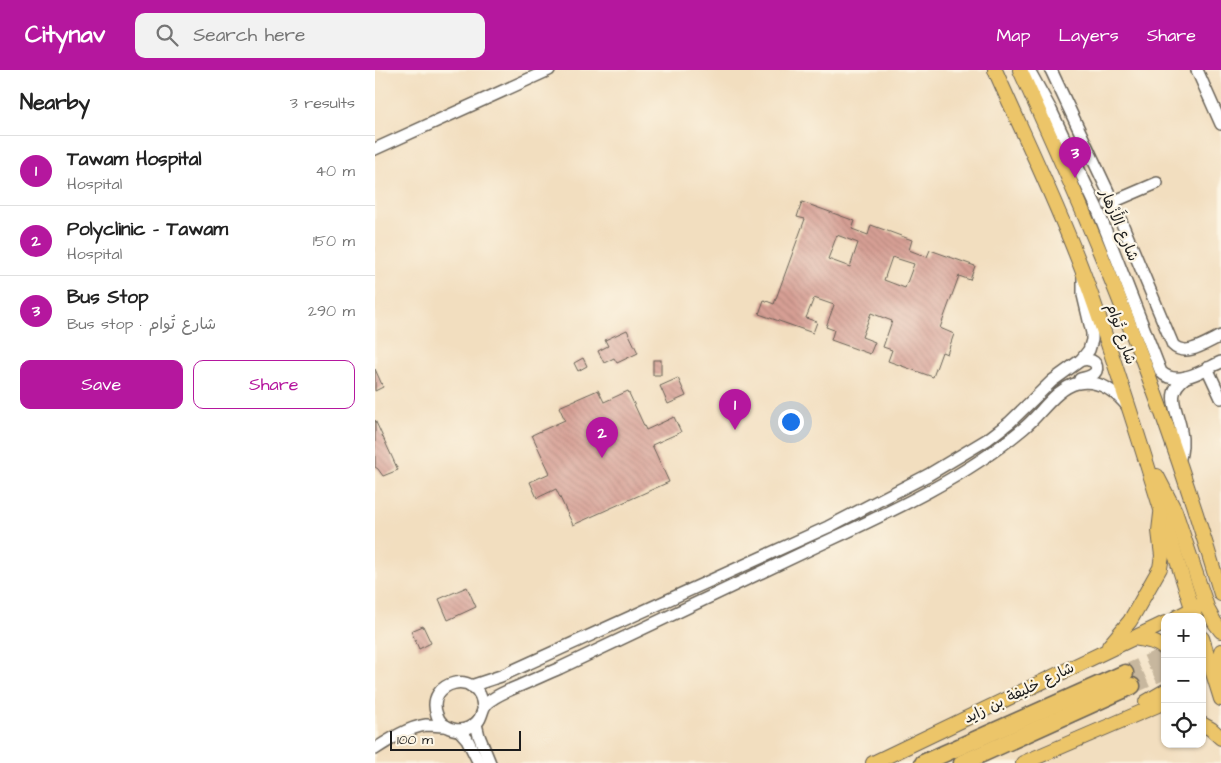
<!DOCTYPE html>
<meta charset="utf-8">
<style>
body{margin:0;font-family:"Architects Daughter","Playpen Sans Arabic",sans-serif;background:#f2f2f2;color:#222}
.controls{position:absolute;right:15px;bottom:15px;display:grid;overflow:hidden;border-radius:10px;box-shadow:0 1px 4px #0004}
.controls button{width:45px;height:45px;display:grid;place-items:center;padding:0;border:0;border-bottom:1px solid #e0e0e0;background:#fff;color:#222;font:25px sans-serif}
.scale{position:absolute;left:15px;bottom:12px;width:131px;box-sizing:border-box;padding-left:5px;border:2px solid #1c1c1c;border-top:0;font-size:14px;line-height:18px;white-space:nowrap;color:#1c1c1c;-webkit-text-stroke:4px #fcf5e5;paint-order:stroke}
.you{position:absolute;left:415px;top:351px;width:18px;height:18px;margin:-12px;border:4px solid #fff;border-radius:50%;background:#1a73e8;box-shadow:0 0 0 8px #1a73e833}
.badge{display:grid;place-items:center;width:32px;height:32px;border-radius:50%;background:#b5179e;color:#fff;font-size:16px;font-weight:700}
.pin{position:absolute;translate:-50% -41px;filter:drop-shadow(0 1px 2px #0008)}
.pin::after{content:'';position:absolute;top:26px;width:18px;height:15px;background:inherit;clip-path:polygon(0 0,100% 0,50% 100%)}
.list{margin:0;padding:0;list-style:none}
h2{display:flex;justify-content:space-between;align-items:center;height:65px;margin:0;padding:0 20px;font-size:21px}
h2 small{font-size:16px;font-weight:400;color:#767676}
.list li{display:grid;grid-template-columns:32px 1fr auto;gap:15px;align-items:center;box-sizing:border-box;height:70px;padding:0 20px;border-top:1px solid #e0e0e0}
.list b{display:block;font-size:19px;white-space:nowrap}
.list p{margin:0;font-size:16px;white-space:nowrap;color:#767676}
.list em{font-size:16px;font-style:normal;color:#767676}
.actions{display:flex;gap:10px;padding:15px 20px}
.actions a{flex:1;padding:11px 0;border:1px solid #b5179e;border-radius:10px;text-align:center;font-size:18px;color:#b5179e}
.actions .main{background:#b5179e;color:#fff}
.icon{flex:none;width:28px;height:28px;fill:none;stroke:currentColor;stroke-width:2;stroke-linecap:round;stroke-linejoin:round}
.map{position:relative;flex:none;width:846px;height:693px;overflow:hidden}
header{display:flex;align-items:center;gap:30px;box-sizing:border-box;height:70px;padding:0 25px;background:#b5179e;color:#fff}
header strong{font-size:24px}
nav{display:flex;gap:28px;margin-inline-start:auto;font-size:18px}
.search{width:350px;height:45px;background:#f2f2f2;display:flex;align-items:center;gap:12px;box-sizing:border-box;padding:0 18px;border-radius:10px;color:#767676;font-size:19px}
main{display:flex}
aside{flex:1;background:#fff}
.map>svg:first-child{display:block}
.building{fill:url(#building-back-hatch);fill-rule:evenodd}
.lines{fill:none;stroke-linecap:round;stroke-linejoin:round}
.highway-tunnel{stroke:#c7b79e;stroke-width:16;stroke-dasharray:16 8;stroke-linecap:butt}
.minor-casing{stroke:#676055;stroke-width:14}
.major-casing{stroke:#676055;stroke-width:16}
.highway-casing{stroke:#676055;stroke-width:19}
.minor{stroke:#fff;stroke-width:11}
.major{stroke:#ecc569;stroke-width:14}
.highway{stroke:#ecc569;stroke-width:16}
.labels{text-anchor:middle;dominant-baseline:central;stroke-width:4.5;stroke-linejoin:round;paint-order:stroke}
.street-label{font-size:15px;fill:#1c1c1c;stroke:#fcf5e5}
</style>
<header>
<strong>Citynav</strong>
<div class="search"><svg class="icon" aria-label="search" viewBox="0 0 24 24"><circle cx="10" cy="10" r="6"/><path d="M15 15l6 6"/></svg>Search here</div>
<nav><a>Map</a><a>Layers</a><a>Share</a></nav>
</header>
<main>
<aside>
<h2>Nearby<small>3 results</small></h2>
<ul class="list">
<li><span class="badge">1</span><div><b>Tawam Hospital</b><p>Hospital</p></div><em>40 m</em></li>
<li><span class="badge">2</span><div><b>Polyclinic - Tawam</b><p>Hospital</p></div><em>150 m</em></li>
<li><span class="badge">3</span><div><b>Bus Stop</b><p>Bus stop · شارع تُوام</p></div><em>290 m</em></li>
</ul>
<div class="actions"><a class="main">Save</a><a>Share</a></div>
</aside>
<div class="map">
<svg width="846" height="693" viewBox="0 0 846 693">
<defs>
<pattern id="building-back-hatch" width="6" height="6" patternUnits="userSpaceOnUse" patternTransform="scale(1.25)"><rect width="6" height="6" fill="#d69f94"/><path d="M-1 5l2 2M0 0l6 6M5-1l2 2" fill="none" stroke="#b7887f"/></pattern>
</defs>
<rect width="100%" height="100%" fill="#fcf5e5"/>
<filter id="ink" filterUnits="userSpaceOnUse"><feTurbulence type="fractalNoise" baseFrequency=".02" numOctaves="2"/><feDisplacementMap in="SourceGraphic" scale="10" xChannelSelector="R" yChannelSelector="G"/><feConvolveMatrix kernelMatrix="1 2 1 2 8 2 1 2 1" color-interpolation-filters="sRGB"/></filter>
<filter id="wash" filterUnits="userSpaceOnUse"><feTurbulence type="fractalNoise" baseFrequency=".0096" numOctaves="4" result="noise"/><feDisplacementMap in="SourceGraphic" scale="20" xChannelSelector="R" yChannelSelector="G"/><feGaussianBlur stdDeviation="1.12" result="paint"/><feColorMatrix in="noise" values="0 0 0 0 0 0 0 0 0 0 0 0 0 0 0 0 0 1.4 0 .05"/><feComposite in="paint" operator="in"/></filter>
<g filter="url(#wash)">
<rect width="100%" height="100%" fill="#f2debf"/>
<g id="blocks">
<!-- building -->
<g class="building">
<path d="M427,132L480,151L477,159L493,165L496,155L537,170L534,180L552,187L555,180L600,196L595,210L584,206L565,258L579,264L572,284L567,282L558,307L513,291L517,280L508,277L517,251L496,243L487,267L500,272L495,284L456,270L459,260L451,257L459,235L439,228L431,248L442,252L438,263L384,244L389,230L399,234L430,149L422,147ZM462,165L483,173L475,197L453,189ZM517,187L539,194L530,218L509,210Z"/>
<polygon points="252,260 263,283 242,293 239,288 229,293 223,281 233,276 230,270"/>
<polygon points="208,288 212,296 203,301 199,293"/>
<rect x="278" y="290" width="8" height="15"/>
<polygon points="0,299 8,317 0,321"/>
<polygon points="303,308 311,326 293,334 285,316"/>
<polygon points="223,320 229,332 253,321 271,360 299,347 306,362 277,375 294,412 198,455 181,419 162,428 155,412 175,403 157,365 190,350 184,337"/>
<polygon points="0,350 23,400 8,406 3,399 0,397"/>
<polygon points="92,517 101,537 73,550 64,529"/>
<polygon points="48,556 56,573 44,579 36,561"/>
</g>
</g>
</g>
<g filter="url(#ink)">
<use href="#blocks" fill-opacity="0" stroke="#676055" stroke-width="1"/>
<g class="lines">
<!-- highway-tunnel -->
<g class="highway-tunnel">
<polyline points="750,603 790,585"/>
<polyline points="757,616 790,601"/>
</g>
<defs>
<g id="minor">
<path d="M654,0L676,40L722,138L786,302C802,318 830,299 846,292"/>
<path d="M676,0L738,132L798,275C811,288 832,272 846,266"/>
<polyline points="822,0 846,54"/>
<polyline points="0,79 174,0"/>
<polyline points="733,134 782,113"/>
<polyline points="832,298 846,328"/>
<path d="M705,309C709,308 714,307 717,305C725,301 722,291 714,290C711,289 709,290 706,290"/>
<path d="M804,392C807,382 808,371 806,361C803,339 788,324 811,307"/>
<polyline points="96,616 126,606 453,457 553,405 613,369 635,352 677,311 706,290 714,280 717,270 717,263 708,225 708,208"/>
<path d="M108,637C105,597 49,611 62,645C64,652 70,657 78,659C88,662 99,657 105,648C109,640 107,636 116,630C124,624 134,620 144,616C158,610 171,604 185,598C271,557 357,516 444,475C515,442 588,409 649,358C666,344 681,318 703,313C724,309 741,322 753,337"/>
<polyline points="104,650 101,654 104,666 115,693"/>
<polyline points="84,660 92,669 104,693"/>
<path d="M0,679C14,670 34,657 51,655C57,655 65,656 71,656"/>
</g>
<g id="major">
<path d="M620,0C650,68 683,135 709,205C750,317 783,433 820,547"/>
<path d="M645,0C682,81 718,162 750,244C786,336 818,430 846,524"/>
<polyline points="782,406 800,441 833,540 840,553 846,561"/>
<polyline points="802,547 826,535"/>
<path d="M758,568C770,570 781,571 790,579"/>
<polyline points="827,568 846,629"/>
<polyline points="734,576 755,551 785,498 787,486 784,461 786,444"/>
<polyline points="840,608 846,581"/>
<polyline points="771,632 790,621"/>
<polyline points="827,654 836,659 846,668"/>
<polyline points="498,693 790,553"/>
<polyline points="648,693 790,632"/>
</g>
<g id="highway">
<polyline points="548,693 750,603"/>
<polyline points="587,693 757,616"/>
</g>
</defs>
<!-- minor casing -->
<use href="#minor" class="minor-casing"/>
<!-- major casing -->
<use href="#major" class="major-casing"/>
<!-- highway casing -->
<use href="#highway" class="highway-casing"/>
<!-- minor -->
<use href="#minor" class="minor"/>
<!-- major -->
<use href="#major" class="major"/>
<!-- highway -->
<use href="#highway" class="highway"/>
</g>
</g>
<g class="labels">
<!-- street labels -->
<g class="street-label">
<text transform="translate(744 155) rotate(67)">شارع الأَزْهار</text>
<text transform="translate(746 264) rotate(71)">شارع تُوام</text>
<text transform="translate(644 623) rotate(-26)">شارع خليفة بن زايد</text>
</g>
</g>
</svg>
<div class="controls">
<button>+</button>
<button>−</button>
<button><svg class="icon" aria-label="locate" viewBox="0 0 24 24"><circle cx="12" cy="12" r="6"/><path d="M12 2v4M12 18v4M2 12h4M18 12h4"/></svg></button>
</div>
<div class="scale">100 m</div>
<div class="you"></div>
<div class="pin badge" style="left:360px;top:360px">1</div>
<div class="pin badge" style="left:227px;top:388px">2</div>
<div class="pin badge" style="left:700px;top:108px">3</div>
</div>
</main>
